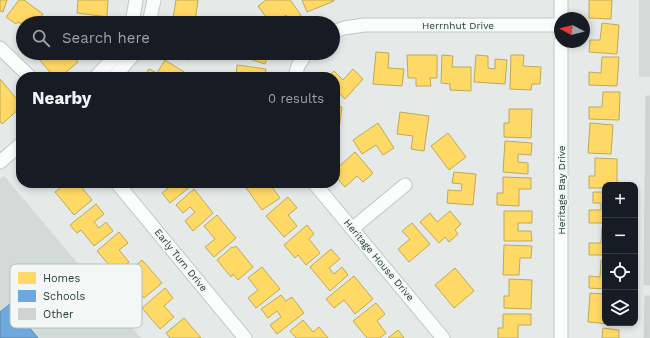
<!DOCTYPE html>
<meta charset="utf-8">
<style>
body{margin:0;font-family:"Work Sans",sans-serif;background:#20242c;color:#f1f3f6}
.controls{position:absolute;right:12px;bottom:12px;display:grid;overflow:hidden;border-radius:8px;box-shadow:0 2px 6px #0003}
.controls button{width:36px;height:36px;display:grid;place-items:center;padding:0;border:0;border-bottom:1px solid #363941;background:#171b24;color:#f1f3f6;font:20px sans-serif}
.compass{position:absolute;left:554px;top:12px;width:36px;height:36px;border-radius:50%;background:#171b24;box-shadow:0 2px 6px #0003;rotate:277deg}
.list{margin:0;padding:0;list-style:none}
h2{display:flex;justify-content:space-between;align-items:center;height:52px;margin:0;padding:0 16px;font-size:17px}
h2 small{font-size:13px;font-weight:400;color:#9ea1a6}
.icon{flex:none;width:22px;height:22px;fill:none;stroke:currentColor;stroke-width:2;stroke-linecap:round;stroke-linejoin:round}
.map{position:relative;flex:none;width:650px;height:338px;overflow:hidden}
.search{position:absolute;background:#171b24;box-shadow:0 2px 6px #0003;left:16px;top:16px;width:324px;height:44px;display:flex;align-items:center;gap:10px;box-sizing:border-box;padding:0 14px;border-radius:22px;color:#9ea1a6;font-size:15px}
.panel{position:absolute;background:#171b24;box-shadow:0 2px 6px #0003;left:16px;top:72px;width:324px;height:116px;border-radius:16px}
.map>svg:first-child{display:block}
.built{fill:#d3dbd8}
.homes{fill:#ffd966;stroke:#bdaa58}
.schools{fill:#6fa8dc;stroke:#5888ab}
.building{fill:#cfd3d2;stroke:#ced3d1}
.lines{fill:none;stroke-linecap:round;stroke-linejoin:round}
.minor-casing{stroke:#c2c7c5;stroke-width:15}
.minor{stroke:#fbfcfc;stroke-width:13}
.labels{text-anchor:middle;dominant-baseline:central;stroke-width:4;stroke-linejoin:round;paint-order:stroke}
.street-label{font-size:10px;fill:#243c38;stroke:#f3f8f6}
.key{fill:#f3f8f6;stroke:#b5c0bd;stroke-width:1}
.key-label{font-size:11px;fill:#243c38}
</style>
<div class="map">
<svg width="650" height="338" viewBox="0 0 650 338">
<rect width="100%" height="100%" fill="#e5eae8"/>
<!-- built -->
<g class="built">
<rect x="639" y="0" width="11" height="77"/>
<polygon points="4,176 141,338 0,338 0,179"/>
</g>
<!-- homes -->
<g class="homes">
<polygon points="0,0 7,0 3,12 0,11"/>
<polygon points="19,0 24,0 43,14 36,23 23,23 23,25 18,22 16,24 6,17"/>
<polygon points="78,0 108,0 107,17 77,13"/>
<polygon points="176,0 198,0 195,22 173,18"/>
<polygon points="266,0 290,0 301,15 292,23 286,15 275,23 270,23 258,6"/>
<polygon points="302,0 334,0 334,1 307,12"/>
<polygon points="589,0 612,0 611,19 589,18"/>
<polygon points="602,23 619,25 617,54 589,52 590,40 600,40"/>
<polygon points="376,52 389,53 388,68 404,69 402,86 373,84"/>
<polygon points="45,53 51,55 54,53 70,53 78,62 60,77 54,77 39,59"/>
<polygon points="167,53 191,53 189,60"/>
<polygon points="238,53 269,53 265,64 237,55"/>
<polygon points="407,55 437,55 437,78 430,78 431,86 416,86 416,78 408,78"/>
<polygon points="442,55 453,56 452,67 471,67 471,91 450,90 450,84 441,83"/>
<polygon points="476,55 488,56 488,68 495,69 495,59 507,60 505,84 474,82"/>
<polygon points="511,55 524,55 523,66 541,67 540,84 532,84 531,90 510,89"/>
<polygon points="602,57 619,57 617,86 589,85 589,72 601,73"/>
<polygon points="165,60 184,72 181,77 144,77 149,69 157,73"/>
<polygon points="237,65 266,69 265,77 236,77"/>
<polygon points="353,69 363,79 345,99 335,89 335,77 328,77 334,71 343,80"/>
<polygon points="0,79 21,104 21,107 2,124 0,121"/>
<polygon points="603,92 620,92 619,120 589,119 589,107 602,107"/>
<polygon points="335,106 342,107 338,137 335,136"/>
<polygon points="509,109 532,109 531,138 504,137 504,123 509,123"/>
<polygon points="400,112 429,116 424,151 411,149 413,136 397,134"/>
<polygon points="378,123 394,148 383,155 376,145 362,154 353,140"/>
<polygon points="590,123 613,125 611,154 588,153"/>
<polygon points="448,133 466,157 449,170 431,146"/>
<polygon points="505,141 532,143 531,155 518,154 518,162 528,163 528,174 503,172"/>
<polygon points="355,152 373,173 363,182 357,176 345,187 335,176 335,170"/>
<polygon points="595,158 617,159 617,185 605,185 605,188 589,188 589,176 595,176"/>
<polygon points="454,172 476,174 473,205 447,203 448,190 461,191 462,184 452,183"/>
<polygon points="503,177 531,178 531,189 519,189 519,206 497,205 497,193 503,193"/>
<polygon points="66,183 78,183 92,200 74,215 55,192"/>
<polygon points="170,183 191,183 192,185 170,203 162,193 172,185"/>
<polygon points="248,183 269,183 280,198 262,210 244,185"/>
<polygon points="194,189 213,213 193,231 185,221 195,212 190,207 183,213 176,205"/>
<polygon points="593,192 605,192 605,223 589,223 589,210 601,210 601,203 593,203"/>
<polygon points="288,197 297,208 288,215 297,226 284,237 266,216"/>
<polygon points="96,204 104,214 94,222 99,228 106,222 113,231 94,246 81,230 77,233 70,225"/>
<polygon points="450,211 461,224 455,230 458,234 449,242 445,237 439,243 420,222 430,213 437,222"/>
<polygon points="504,211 532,211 532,223 518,223 518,231 531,231 532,241 504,241"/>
<polygon points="217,215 236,238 214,257 205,247 215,239 204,226"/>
<polygon points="412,223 430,244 409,262 398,249 410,239 402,231"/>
<polygon points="307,225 314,234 309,239 320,253 306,265 298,255 295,258 284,245"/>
<polygon points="602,227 605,227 605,255 589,255 589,243 601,243"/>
<polygon points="119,232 128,243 119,250 129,262 116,273 97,251"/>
<polygon points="504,245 532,246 531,258 520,258 519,275 503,275"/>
<polygon points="236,246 253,267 238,280 233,274 231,277 217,260 232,247 233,248"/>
<polygon points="331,249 340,259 329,268 334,274 342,267 348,275 330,291 310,267"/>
<polygon points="142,260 162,283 144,298 125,275"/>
<polygon points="601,260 605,261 605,289 589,288 589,276 600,277"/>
<polygon points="262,267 280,289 256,308 248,298 258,290 248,278"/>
<polygon points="455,268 474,291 454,308 435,285"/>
<polygon points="354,276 373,299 355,314 344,300 334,308 326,299"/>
<polygon points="509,279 532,280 531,309 504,308 504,296 509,296"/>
<polygon points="165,288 173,298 164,306 174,317 160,329 142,308"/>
<polygon points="590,293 605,294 605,323 610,324 588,322"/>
<polygon points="281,295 286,301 292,297 304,313 277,334 270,325 281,317 277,311 268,318 261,309"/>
<polygon points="376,303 385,314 377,321 386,333 380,338 367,338 353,321"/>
<polygon points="503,314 531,314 531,325 518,325 518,338 498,338 498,328 503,328"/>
<polygon points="184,318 201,338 170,338 166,333"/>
<polygon points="303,320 313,332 319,327 328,338 296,338 290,331"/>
<polygon points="603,328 619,330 619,338 602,338"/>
<polygon points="398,330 404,338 388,338"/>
</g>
<!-- schools -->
<polygon class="schools" points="10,304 38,338 0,338 0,312"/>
<!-- building -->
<g class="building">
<polygon points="646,96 650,96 650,285 644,285"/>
<polygon points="645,296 650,296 650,338 644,338"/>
</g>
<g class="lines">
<defs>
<g id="minor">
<polyline points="561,18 561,0"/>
<polyline points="132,23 136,0"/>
<polyline points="149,23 154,0"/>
<polyline points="333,32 344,28 364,25 560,25"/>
<polyline points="0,48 30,77"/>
<polyline points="96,77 118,53"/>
<polyline points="114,77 135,53"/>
<polyline points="295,77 298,66 306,53"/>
<polyline points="0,162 21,144"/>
<polyline points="117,183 245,338"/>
<polyline points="314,183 443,338"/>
<polyline points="353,228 405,185"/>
<polyline points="561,338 561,42"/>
</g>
</defs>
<!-- minor casing -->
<use href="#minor" class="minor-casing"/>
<!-- minor -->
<use href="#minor" class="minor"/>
</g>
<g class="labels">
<!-- street labels -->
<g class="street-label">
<text x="458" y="25">Herrnhut Drive</text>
<text transform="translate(561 190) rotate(-90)">Heritage Bay Drive</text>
<text transform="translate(181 260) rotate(51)">Early Turn Drive</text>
<text transform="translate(379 260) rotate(50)">Heritage House Drive</text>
</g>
</g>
<!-- legend -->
<rect x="10" y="264" width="132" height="64" rx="6" class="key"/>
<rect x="18" y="272" width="18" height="12" fill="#ffd966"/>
<rect x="18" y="290" width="18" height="12" fill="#6fa8dc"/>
<rect x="18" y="308" width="18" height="12" fill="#cfd3d2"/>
<g class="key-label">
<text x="43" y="282">Homes</text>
<text x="43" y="300">Schools</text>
<text x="43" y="318">Other</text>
</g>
</svg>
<div class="controls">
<button>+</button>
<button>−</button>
<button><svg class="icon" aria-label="locate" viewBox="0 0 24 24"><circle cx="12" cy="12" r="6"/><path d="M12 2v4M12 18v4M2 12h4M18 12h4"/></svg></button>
<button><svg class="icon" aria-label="layers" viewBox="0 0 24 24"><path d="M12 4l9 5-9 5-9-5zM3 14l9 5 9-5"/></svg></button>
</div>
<svg class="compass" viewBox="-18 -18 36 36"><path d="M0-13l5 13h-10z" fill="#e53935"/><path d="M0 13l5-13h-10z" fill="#9ea1a6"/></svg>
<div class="search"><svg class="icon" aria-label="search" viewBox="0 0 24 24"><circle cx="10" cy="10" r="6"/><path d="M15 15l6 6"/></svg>Search here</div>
<section class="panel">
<h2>Nearby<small>0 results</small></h2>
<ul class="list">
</ul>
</section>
</div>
